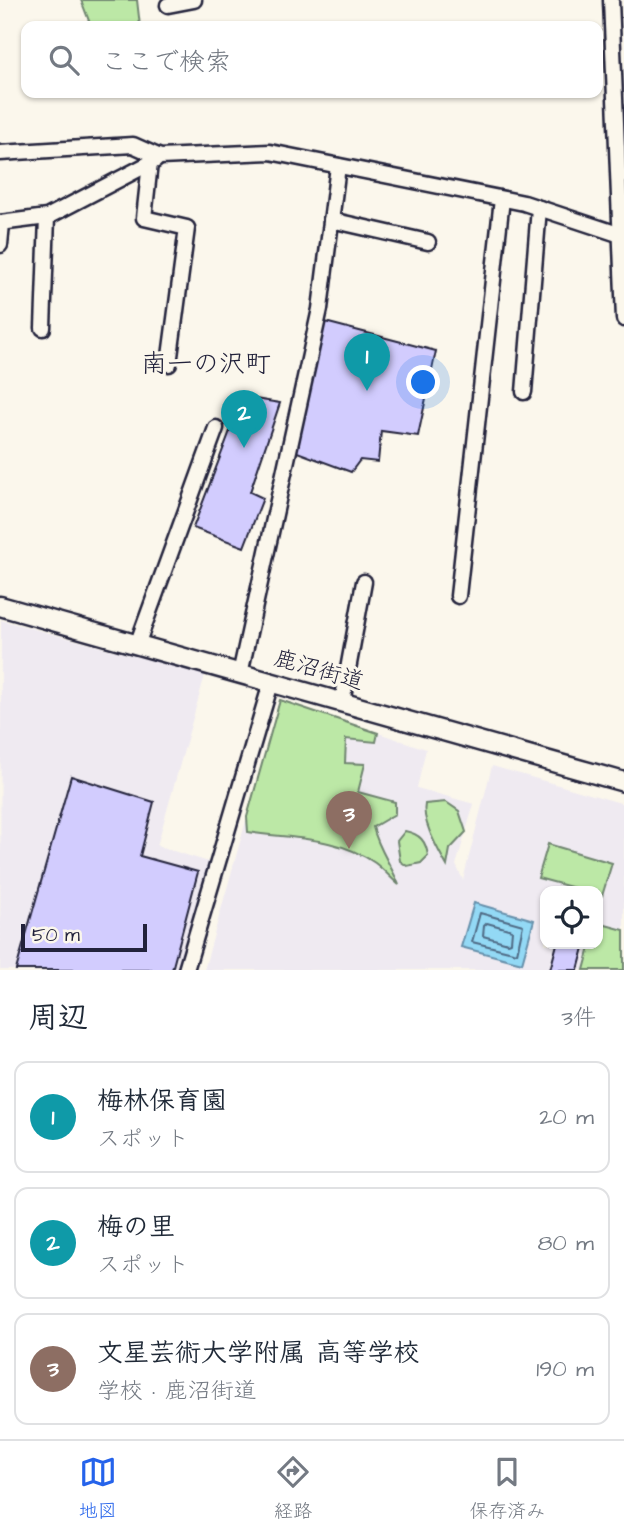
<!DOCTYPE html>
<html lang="ja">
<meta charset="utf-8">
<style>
body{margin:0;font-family:"Architects Daughter","Klee One",sans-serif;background:#f6f6f7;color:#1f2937}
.controls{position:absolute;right:21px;bottom:21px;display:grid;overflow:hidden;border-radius:14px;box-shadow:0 2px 5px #0004}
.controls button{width:63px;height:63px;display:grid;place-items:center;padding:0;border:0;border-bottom:2px solid #e0e1e3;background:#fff;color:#1f2937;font:35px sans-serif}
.scale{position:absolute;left:21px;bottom:18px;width:126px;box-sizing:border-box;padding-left:7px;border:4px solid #22223b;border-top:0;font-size:19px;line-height:24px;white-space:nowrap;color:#22223b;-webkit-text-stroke:5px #fbf7ec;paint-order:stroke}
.you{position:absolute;left:424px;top:383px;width:24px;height:24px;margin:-18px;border:5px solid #fff;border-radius:50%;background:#1a73e8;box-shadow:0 0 0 10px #1a73e833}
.badge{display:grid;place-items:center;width:46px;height:46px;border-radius:50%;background:#2563eb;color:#fff;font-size:23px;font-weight:700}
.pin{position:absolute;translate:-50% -58px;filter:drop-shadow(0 2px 4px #0008)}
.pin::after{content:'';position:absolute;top:37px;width:24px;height:21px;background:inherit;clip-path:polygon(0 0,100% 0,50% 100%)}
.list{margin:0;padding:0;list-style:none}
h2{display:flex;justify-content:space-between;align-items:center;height:91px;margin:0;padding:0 28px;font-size:30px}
h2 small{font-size:23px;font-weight:400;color:#747a83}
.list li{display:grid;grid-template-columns:46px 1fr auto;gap:21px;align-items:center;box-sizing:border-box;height:112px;margin:0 14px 14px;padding:0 14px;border:2px solid #e0e1e3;border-radius:14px}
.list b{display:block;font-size:26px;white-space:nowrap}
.list p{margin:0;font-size:23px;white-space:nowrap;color:#747a83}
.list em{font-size:23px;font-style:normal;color:#747a83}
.icon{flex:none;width:38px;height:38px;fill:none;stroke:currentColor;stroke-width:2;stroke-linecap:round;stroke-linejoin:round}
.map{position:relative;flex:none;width:624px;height:970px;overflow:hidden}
.search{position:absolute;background:#fff;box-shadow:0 2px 5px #0004;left:21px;right:21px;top:21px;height:77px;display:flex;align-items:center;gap:18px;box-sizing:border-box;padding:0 24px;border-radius:14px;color:#747a83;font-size:26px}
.sheet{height:469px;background:#fff}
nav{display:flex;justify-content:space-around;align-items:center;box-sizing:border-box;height:98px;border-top:2px solid #e0e1e3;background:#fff;font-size:19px;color:#747a83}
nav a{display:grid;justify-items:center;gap:4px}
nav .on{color:#2563eb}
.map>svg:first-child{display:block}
.built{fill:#efeaf1;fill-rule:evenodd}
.green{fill:#bce8a6;stroke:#6f8570;stroke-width:2}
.water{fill:#93d9f5;stroke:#6690ab;stroke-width:2}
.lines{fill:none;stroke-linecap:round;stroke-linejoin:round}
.shore{stroke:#4f6b85;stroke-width:2}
.building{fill:#d2ccfe;stroke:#22223b;stroke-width:2}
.minor-casing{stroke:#22223b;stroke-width:19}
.tertiary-casing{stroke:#22223b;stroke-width:23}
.minor{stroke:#fbf7ec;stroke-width:14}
.tertiary{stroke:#fbf7ec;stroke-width:18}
.labels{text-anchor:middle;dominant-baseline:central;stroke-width:6;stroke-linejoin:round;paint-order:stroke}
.street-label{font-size:23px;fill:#22223b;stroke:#fbf7ec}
.quarter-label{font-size:26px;fill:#22223b;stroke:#fbf7ec}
</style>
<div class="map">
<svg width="624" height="970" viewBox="0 0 624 970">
<rect width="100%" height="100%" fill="#fbf7ec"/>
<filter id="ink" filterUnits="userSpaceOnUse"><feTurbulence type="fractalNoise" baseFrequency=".0143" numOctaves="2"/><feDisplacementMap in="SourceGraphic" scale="14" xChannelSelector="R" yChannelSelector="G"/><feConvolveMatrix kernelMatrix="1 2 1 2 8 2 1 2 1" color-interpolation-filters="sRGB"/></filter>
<g filter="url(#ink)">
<!-- built -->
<g class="built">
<polygon points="1,620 205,675 157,846 212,863 180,970 0,970"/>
<path d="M280,700L426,749L417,788L474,804L456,865L463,880L492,766L624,804V970H204ZM545,891H598V944H545Z"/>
</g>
<!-- green -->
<g class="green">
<polygon points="81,0 137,0 140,26 91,26"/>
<path d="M280,700L378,733L376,742L346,739L345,763L365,764L358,792L395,802V814L373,827C378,848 391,865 399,885C391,878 383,869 375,863C337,836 291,839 248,832L247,817Z"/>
<path d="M446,802L459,811L466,832L450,849L447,866C439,851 421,821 425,804Z"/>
<path d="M405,831C420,834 426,841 428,856L421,863L407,866L400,861L397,841Z"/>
<polygon points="548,844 612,863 602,896 598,895 598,891 586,891 538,878"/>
<polygon points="598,923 624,930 624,970 584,970 591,944 598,944"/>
</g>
<!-- water -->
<polygon class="water" points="474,903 534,920 522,963 461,947"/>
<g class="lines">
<!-- shore -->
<g class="shore">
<polygon points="480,913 523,925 517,953 472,942"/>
<polygon points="487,923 512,930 511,942 508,943 483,936 484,926"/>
</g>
</g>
<!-- building -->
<g class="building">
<polygon points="325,322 436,351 418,436 381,431 378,462 360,460 351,472 289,449"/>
<polygon points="243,397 280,403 250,492 263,498 244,547 193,528"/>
<polygon points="71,776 154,802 140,856 198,872 172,970 16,970"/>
<polygon points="557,944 585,944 578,970 550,970"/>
</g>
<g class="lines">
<defs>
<g id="minor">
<polyline points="611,0 624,319"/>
<polyline points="168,5 194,0"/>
<polyline points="0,153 133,145 160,157 270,152 524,203 624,236"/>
<polyline points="150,163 144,218 187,228 169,364"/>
<polyline points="331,220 428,242"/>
<polyline points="0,223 47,217 156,160"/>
<polyline points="0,245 2,223"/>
<polyline points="43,328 47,217"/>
<polyline points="524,392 539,208"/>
<polyline points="458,596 502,199"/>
<polyline points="137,645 216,428"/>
<polyline points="240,674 320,309 338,166"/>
<polyline points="342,702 364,582"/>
<polyline points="186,970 271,683"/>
</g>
<polyline id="tertiary" points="0,606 624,782"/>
</defs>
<!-- minor casing -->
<use href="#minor" class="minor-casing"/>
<!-- tertiary casing -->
<use href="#tertiary" class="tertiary-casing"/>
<!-- minor -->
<use href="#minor" class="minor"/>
<!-- tertiary -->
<use href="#tertiary" class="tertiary"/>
</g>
</g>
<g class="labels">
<!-- street labels -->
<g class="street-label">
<text transform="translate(319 670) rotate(16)">鹿沼街道</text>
</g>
<!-- quarter labels -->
<g class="quarter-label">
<text x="206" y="364">南一の沢町</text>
</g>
</g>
</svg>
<div class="controls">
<button><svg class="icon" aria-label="locate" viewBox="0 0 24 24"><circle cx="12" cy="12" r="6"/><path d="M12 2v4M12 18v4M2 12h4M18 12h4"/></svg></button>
</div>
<div class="scale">50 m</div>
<div class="you"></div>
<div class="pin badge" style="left:367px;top:391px;background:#0f9aa8">1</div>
<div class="pin badge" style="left:244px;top:448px;background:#0f9aa8">2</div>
<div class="pin badge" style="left:349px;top:849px;background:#8d6e63">3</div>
<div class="search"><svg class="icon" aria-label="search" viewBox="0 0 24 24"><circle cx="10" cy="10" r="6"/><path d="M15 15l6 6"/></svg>ここで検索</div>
</div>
<section class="sheet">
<h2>周辺<small>3件</small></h2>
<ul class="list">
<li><span class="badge" style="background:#0f9aa8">1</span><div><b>梅林保育園</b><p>スポット</p></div><em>20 m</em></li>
<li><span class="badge" style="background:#0f9aa8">2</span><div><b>梅の里</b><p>スポット</p></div><em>80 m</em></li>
<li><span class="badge" style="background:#8d6e63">3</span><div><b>文星芸術大学附属 高等学校</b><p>学校 · 鹿沼街道</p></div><em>190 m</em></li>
</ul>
</section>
<nav>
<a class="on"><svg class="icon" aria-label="map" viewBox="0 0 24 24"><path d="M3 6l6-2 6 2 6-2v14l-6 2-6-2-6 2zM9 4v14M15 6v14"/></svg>地図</a>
<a><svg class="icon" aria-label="directions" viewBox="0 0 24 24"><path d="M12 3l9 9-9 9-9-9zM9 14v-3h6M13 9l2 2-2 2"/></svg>経路</a>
<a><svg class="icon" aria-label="saved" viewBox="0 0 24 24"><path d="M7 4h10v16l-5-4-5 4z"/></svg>保存済み</a>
</nav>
